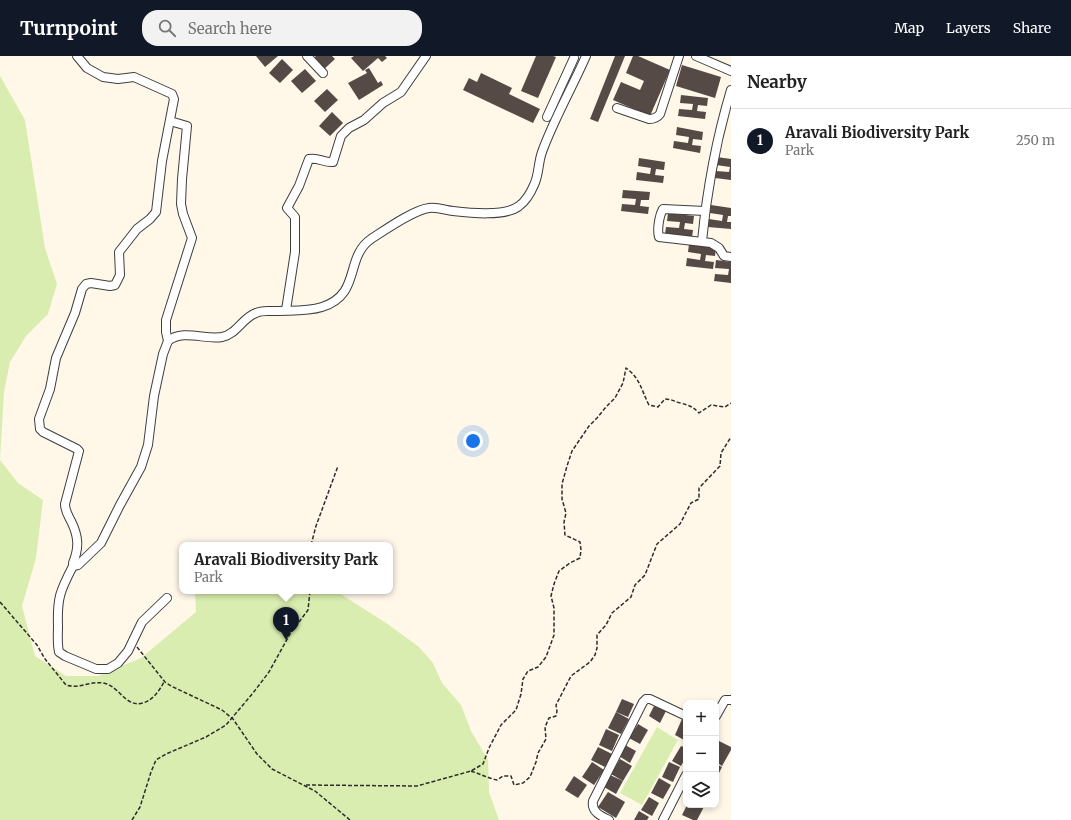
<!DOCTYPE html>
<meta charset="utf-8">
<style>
body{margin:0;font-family:Merriweather,serif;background:#f2f2f2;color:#222}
.controls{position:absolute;right:12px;bottom:12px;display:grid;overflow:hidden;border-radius:8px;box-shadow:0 2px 6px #0003}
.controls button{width:36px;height:36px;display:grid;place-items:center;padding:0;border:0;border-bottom:1px solid #e0e0e0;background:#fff;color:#222;font:20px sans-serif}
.you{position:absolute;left:473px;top:385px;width:14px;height:14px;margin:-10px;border:3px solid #fff;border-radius:50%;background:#1a73e8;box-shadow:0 0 0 6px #1a73e833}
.badge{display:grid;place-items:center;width:26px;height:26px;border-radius:50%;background:#111827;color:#fff;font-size:13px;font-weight:700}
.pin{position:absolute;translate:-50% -33px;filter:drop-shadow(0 1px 2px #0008)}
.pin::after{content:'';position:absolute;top:21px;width:14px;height:12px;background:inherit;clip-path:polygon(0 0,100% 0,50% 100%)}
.popup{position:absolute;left:179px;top:486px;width:214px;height:52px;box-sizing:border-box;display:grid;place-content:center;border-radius:8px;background:#fff;filter:drop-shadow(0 1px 3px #0005);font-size:13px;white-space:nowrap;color:#767676}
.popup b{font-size:15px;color:#222}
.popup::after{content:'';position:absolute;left:50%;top:100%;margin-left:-8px;border:8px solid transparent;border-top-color:#fff}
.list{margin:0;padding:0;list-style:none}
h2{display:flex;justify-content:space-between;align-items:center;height:52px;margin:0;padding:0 16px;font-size:17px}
h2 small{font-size:13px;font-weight:400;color:#767676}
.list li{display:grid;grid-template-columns:26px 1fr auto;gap:12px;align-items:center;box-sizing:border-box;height:64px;padding:0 16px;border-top:1px solid #e0e0e0}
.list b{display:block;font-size:15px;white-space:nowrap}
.list p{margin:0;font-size:13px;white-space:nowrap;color:#767676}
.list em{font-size:13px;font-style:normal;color:#767676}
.icon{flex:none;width:22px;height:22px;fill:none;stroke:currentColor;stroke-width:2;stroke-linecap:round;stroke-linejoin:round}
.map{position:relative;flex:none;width:731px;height:764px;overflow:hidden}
header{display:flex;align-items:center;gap:24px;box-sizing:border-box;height:56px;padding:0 20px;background:#111827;color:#fff}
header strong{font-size:19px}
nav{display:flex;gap:22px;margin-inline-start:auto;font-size:14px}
.search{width:280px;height:36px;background:#f2f2f2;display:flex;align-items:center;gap:10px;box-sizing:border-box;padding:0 14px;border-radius:16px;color:#767676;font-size:15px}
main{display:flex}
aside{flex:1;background:#fff}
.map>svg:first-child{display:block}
.green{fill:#d8edaf}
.building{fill:#554a46}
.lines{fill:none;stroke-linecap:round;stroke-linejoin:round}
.minor-casing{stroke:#3e3e3e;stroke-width:10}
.path{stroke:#2d2d2d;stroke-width:1.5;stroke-dasharray:4 2;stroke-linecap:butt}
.minor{stroke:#fff;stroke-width:8}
</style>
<header>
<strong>Turnpoint</strong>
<div class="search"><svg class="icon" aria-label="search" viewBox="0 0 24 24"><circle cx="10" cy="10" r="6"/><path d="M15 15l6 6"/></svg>Search here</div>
<nav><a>Map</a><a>Layers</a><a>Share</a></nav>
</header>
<main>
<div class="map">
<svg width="731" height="764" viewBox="0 0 731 764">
<rect width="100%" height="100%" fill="#fff8e9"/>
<!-- green -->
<g class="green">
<polygon points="0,20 25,64 45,192 57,228 48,258 26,280 10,306 4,336 0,404"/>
<polygon points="0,404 18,427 43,444 36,502 22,550 35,600 66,620 98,620 141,602 196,556 195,535 336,535 389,569 419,591 433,607 442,627 461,649 471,675 488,704 489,736 499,764 0,764"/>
<polygon points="657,671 678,684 642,749 620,737"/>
</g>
<!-- building -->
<g class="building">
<polygon points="256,0 278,0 265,11"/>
<polygon points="316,0 332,0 335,3 322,15 311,4"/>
<polygon points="354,0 385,0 387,2 382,6 378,2 363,15 351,2"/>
<polygon points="536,0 553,0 556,1 538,42 521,35"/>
<polygon points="615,0 625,0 598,66 590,63"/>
<polygon points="633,0 638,0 670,14 650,60 613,44 621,26 640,34 644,25 626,17"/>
<polygon points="282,3 293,14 280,27 269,17"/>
<polygon points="682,9 721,21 715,42 676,30"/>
<polygon points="369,12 378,27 381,25 383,29 359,44 348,27 367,17 365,14"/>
<polygon points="305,13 316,25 302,37 291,25"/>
<polygon points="481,17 512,32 509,38 540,53 533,67 463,34 469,22 477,26"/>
<polygon points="327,33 338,44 325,56 314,45"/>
<polygon points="681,39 708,42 707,50 698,49 697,55 706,56 705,63 678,60 679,53 692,54 693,48 680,47"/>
<polygon points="332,56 343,67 330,80 319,70"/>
<polygon points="677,71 703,76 702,84 693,83 692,89 701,90 700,97 673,92 674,85 688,87 689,81 676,79"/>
<polygon points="717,101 731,103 731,124 715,122 716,115 729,116 730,111 716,109"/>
<polygon points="639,102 665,106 664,114 656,113 655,119 664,120 663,127 636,124 637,116 650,118 651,112 638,110"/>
<polygon points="623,134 650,136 649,144 641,144 640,150 649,151 648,158 621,155 622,148 635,149 636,143 622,142"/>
<polygon points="711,149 731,152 731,160 728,160 727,166 731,166 731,173 708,171 709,163 722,165 723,159 710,157"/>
<polygon points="668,157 694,160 693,168 685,167 684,173 693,174 692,181 665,178 666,171 679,172 680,166 667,165"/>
<polygon points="689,188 716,192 715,200 706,199 705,205 714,206 713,213 686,210 687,202 700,204 701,198 688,196"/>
<polygon points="716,204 731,206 731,227 714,225 715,218 728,219 729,213 715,212"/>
<polygon points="622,643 634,648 628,661 616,656"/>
<polygon points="654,650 666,655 660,667 649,660"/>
<polygon points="616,656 629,663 621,678 608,672"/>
<polygon points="682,663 686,664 686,685 675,679"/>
<polygon points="638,668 648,674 640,688 629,682"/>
<polygon points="606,673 619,679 612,695 599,689"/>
<polygon points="717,684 731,691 731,694 722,710 716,706"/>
<polygon points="625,689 636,695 630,707 619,700"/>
<polygon points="681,690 686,692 686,701 681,710 672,705"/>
<polygon points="598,691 612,698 605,711 591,704"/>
<polygon points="620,703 632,710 623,725 611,718"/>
<polygon points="592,706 604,714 594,729 582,721"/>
<polygon points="669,706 680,711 673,726 662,721"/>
<polygon points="716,708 722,711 716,723"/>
<polygon points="610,719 623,725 616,738 604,731"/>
<polygon points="574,720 587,729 578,742 565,734"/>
<polygon points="659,722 671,729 663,743 651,737"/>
<polygon points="608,736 625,746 616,762 598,751"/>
<polygon points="649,741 659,747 652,760 641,754"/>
<polygon points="687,749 705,749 697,764 693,764 682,759"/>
<polygon points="639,755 649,761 647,764 634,764"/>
</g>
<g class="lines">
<defs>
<g id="minor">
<path d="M77,0L87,12L103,21L118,23L134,21L172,38L174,43L162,105L156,156L150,163L137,173L119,196L120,219L115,229L110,230L91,227L86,228L82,233L75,257L56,302L50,333L39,363L40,373L43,376L77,393L79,395L65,448C65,455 68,459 71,465C79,481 79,492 73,507V510C60,535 57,542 58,570C58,579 57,587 59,596L65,600L96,613H108L118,607L128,595L142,566L167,542"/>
<polyline points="307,0 323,17"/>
<polyline points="696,0 731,15"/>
<path d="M617,52L649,63C654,63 657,62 660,58L679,0"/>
<polyline points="547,61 574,2"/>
<path d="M705,155L663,153C659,160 657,174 659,181L711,187L719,192L724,200L731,201"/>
<path d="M702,185C707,134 716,84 731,34"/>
<path d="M286,254L295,196V161L287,152L299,130L309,103C318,101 324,107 333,106L341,80L349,72L364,64L383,47L401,36L426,0"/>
<polyline points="168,285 166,276 166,264 192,182 183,158 181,148 182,123 187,70 170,65"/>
<path d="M73,510L78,509L101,487L120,449L141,411L148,389L154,340L163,298L168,285C183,273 205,284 222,281C237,278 242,262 256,257C261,254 268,255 274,255C290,254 306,256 322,251C362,238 344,202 371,183C385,174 413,154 429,152C438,151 445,154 453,155C470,157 505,161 519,150C526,145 531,136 534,129C539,119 538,107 542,96C554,63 572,32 586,0"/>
<polyline points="716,660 725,644 731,644"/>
<path d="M609,764C601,760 591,756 593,745L643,646L646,643H650L686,660"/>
<polyline points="663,764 686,719"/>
</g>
</defs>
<!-- minor casing -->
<use href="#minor" class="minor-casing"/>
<!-- path -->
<g class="path">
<polyline points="311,489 316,470 338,410"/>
<path d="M0,546L37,589L45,603L66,629C80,633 89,625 103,627C119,629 125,652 143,647C153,644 159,635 164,626"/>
<polyline points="137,591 165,626 171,630 222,654 233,663 257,698 272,713 315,735 350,764"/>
<path d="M471,715C480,718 488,722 497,724L503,720H511L514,729L523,727L530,721L536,706L538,697L546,683L545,671L549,662L556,660L557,655L556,649L571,620L590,606L595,599L597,592V579L606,569L612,557L631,541L635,529L645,519L657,488L680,468L691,447L699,443V432L720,410L721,397L731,381"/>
<path d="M306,729L417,730L471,715L483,708L489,692L501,669L516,654L521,638L523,623L528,615L538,611L546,601L554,579V552L551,540L554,528L559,515L570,507L580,502L581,494L580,486L565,479L564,466L566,457L562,443V428L567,410L572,395L589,370L597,362L606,351L615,342L623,327L626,312C641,323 641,334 649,349L658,351L665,343C672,343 675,346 681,347C690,350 692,350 699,357L711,349L725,351L731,347"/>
<polyline points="132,764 140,751 151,716 156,704 166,698 206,681 226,669 253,637 269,616 290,578 308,554 310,535"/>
</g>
<!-- minor -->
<use href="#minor" class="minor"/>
</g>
</svg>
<div class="controls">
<button>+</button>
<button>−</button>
<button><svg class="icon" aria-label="layers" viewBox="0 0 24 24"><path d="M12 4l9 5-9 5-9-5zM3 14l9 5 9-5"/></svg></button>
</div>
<div class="you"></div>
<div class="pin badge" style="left:286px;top:584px">1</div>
<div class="popup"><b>Aravali Biodiversity Park</b>Park</div>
</div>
<aside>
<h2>Nearby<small></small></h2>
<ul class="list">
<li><span class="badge">1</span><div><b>Aravali Biodiversity Park</b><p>Park</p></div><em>250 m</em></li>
</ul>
</aside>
</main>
